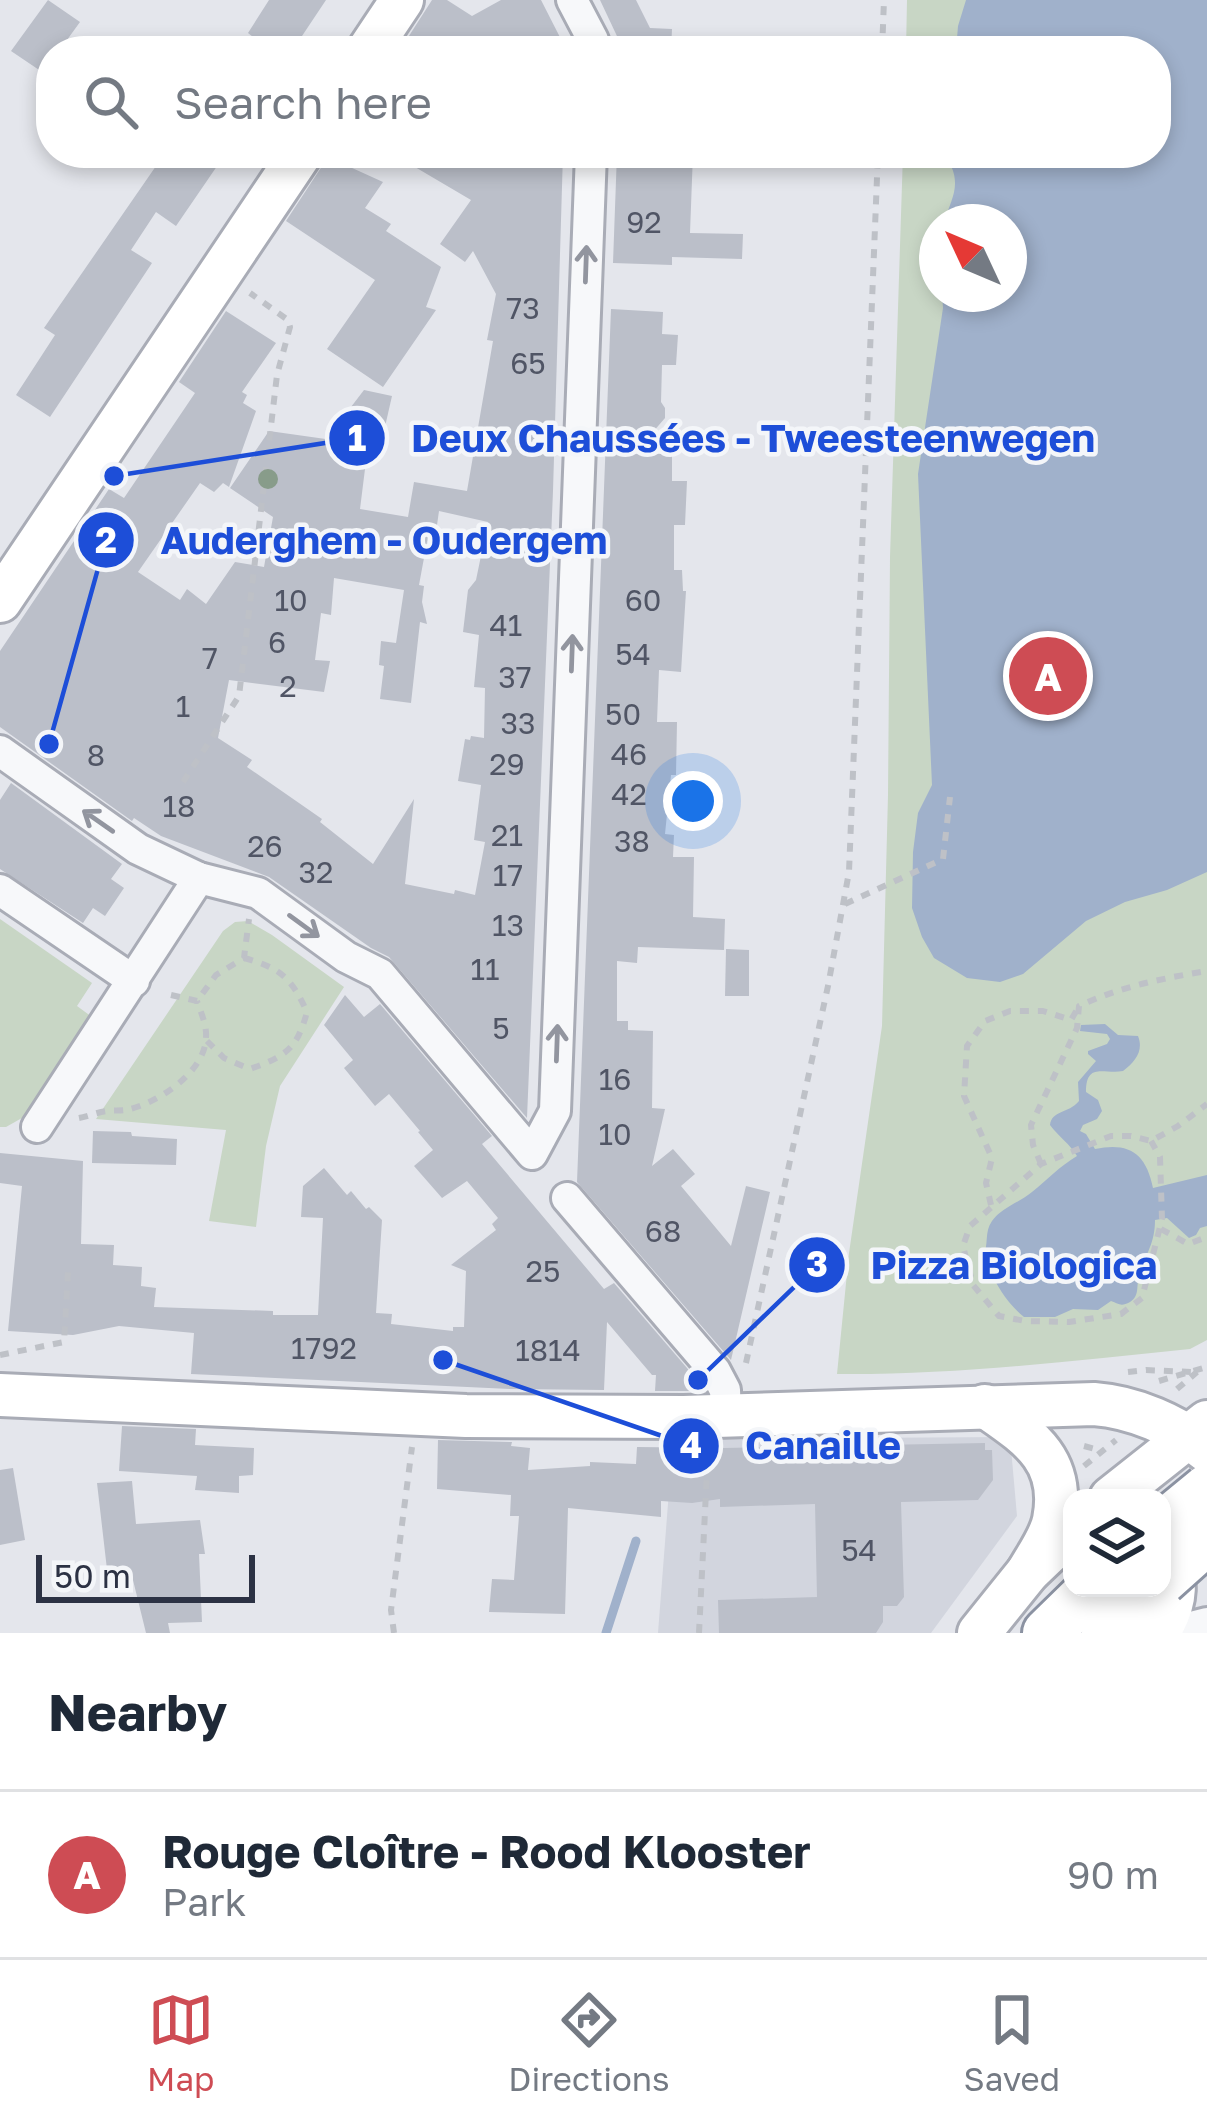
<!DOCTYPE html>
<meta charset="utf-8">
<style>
body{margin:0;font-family:"Golos Text",sans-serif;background:#f6f6f7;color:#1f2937}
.controls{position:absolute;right:36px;bottom:36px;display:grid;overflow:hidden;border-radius:24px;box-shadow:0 6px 18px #0003}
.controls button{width:108px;height:108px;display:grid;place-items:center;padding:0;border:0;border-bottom:3px solid #e0e1e3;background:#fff;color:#1f2937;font:60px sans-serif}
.compass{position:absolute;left:919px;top:204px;width:108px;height:108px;border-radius:50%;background:#fff;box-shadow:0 6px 18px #0003;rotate:314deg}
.scale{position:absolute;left:36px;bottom:30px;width:219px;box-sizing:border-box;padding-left:12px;border:6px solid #2c3244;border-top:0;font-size:33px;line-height:42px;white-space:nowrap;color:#2c3244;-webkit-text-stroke:9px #f4f6f9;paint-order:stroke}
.you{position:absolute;left:693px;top:801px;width:42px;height:42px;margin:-30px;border:9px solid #fff;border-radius:50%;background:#1a73e8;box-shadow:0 0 0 18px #1a73e833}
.badge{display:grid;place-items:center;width:78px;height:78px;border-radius:50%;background:#ce4c54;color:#fff;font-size:39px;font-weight:700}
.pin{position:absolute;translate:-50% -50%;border:6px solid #fff;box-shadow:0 3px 12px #0006}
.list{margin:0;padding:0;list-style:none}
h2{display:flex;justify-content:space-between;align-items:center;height:156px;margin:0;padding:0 48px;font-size:51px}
h2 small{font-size:39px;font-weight:400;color:#747a83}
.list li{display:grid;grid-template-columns:78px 1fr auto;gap:36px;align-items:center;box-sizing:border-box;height:168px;padding:0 48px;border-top:3px solid #e0e1e3}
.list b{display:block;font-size:45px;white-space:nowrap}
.list p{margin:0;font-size:39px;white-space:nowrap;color:#747a83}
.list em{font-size:39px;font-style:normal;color:#747a83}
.icon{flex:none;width:66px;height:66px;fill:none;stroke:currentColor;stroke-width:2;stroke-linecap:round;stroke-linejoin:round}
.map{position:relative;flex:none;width:1207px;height:1633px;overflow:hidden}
.search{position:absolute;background:#fff;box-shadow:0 6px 18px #0003;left:36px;right:36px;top:36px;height:132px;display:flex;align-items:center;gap:30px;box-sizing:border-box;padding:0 42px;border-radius:48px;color:#747a83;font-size:45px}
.sheet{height:324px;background:#fff}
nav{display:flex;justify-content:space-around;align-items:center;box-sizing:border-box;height:168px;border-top:3px solid #e0e1e3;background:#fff;font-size:33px;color:#747a83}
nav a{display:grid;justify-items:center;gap:6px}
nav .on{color:#ce4c54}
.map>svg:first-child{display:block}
.built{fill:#d2d5de}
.green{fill:#c8d6c5;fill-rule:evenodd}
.water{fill:#a0b1cb}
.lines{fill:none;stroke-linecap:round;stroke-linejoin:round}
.stream{stroke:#a0b1cb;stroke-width:9}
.building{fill:#bbbfc9;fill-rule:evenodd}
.minor-casing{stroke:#a9acb6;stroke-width:36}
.secondary-casing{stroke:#a9acb6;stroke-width:48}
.trunk-casing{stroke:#8b92a2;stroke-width:54}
.path{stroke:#bec1c7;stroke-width:6;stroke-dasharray:9 9;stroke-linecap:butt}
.minor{stroke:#f7f8fa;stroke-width:30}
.secondary{stroke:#fff;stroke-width:42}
.trunk{stroke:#fff;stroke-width:48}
.trunk-bridge-casing{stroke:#8b92a2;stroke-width:54;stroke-linecap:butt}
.trunk-bridge{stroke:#fff;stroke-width:48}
.tree{fill:#889c8a}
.oneway{stroke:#92959f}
.labels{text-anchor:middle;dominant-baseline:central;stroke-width:9;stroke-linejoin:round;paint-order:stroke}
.number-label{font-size:30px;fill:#505565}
.leader{fill:none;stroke:#1d4ed8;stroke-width:4.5}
.callout-dot{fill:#1d4ed8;stroke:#f4f6f9;stroke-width:4.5}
.mark-label{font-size:36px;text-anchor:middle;font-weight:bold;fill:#fff}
.callout-label{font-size:39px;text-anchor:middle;font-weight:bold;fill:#1d4ed8;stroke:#f4f6f9;stroke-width:9;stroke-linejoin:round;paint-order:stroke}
</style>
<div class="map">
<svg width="1207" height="1633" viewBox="0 0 1207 1633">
<rect width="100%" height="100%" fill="#e4e6ec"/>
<!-- built -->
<polygon class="built" points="1010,1437 1017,1516 931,1633 658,1633 673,1439"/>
<!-- green -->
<g class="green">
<path d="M907,0H1207V1340L1190,1349C1072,1361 955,1375 837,1374L849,1253L882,1026L888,795L890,557L903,153H1156V51H906ZM937,222H1009V294H937Z"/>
<polygon points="0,919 92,983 77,1006 92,1017 29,1114 6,1127 0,1127"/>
<polygon points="248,921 272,935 344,987 280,1086 266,1146 256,1227 209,1221 226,1130 96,1119 223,931 235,922"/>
</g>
<!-- water -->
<g class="water">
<path d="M966,0H1207V872L1167,890L1125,902L1086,921L1023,974L1000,982L967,978L934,958L922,937L912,908L913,852L918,813L932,785L918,474L943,308L942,294H1009V222H944C951,200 962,185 949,162L952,153H1156V51H956L958,26Z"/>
<path d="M1105,1024L1118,1035L1138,1036C1144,1051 1135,1062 1123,1071C1105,1075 1086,1061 1086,1092L1098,1100L1102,1111L1097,1119L1083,1125L1080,1131L1086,1134L1095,1149C1129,1142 1146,1153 1153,1188L1207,1175V1226L1200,1228L1196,1235L1189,1238L1167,1218L1155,1220C1155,1245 1145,1254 1139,1276C1136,1286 1140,1296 1130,1302C1121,1307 1119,1304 1111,1301L1098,1310L1073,1309L1055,1317H1024C1004,1301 993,1278 983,1257C989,1245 984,1232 992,1221C1001,1208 1020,1202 1032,1192C1047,1180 1060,1166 1077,1156C1070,1144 1058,1136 1050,1125C1052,1110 1068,1114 1079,1101L1078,1082L1096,1061L1088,1054V1051L1107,1044L1110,1039L1107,1034L1080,1031L1081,1025Z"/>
</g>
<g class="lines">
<!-- stream -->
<polyline class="stream" points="606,1633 636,1541"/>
</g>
<!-- building -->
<g class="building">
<polygon points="48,0 80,22 59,51 51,51 51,78 11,51"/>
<polygon points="269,0 326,0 292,51 244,51 253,37 248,33"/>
<polygon points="432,0 447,0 472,16 501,0 541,0 567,51 426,51 407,39"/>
<polygon points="600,0 636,0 650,28 672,29 671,51 624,51"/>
<polygon points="165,153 226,153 176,226 156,212 131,250 152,263 50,417 16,395 55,335 44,328"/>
<path d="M506,153H563L553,491L527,1118L389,957L371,948L269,877L161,836L134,818L132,821L0,727V651L109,489L124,498L195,393L179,382L226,311L276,343L242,392L247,395L243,403L256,411L229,487L223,483L214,492L200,483L138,572L180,600L187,589L206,604L235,562L264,567L273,517L230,488L269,431L368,445L360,509L408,517L414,482L467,491L493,341L487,340L496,294L473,251L465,262L440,244L471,200L398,157L505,162ZM439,511L488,522L476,580L468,590L463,632L479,635L474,687L485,688L484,738L471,736L470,740L465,739L458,781L481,785L474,840L485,842L475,895L455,890L454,894L405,884L414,799L373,864L320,822L322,819L247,767L252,760L218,738L229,680L324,692L330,661L315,660L321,613L331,615L334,578L404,590L396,643L381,641L379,665L384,666L380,699L411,703L420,622L427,624L422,602L424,586L419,585L429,531L436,532Z"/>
<polygon points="617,153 693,153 690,233 743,234 742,259 672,257 672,265 613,263"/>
<polygon points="328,157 383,182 365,208 391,224 386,231 441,267 426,307 436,310 383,387 327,349 375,280 286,221"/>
<polygon points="611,309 663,312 662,334 678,335 676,365 662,365 661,402 665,408 665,418 634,454 672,454 672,481 687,481 685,525 674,525 674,570 682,570 683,591 686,591 681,672 659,670 657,722 677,722 676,775 671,775 665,834 674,835 673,857 694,857 693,917 725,919 724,950 638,947 637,963 617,961 617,1021 628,1021 628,1030 653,1031 652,1108 665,1109 652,1166 673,1149 695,1174 681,1186 731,1246 746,1186 770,1192 731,1360 577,1182"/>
<polygon points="364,390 392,396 384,431 351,407"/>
<polygon points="11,783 122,864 111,879 124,888 105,916 93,908 83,923 0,869 0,800"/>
<polygon points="726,949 749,950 749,996 725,996"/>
<polygon points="345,995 364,1017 380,1004 492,1136 482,1144 604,1289 614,1283 699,1382 698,1391 655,1391 656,1375 652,1375 607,1322 604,1390 510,1389 191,1374 194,1333 119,1326 73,1335 8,1331 22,1186 0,1183 0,1153 83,1161 81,1244 114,1245 113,1265 142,1267 141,1286 156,1288 154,1307 273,1311 273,1315 318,1315 323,1218 301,1217 303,1186 324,1168 347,1195 351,1191 366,1209 369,1207 382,1220 376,1313 392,1314 391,1324 453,1331 453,1327 464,1327 466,1271 451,1265 496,1230 492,1224 498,1218 467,1181 442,1198 414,1166 433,1150 418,1132 420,1131 389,1094 375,1106 344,1068 353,1060 324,1025"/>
<polygon points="93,1131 131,1132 132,1136 177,1139 176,1165 92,1163"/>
<polygon points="122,1426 196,1429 195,1445 254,1448 253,1475 239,1476 239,1493 195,1490 197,1476 119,1471"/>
<polygon points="438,1440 512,1442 511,1446 530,1448 528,1470 590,1466 590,1462 636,1464 637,1447 724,1448 985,1443 985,1450 992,1450 993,1480 978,1500 901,1502 904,1597 897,1606 883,1606 883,1622 876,1633 719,1633 718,1600 817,1597 815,1504 720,1507 720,1499 692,1503 661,1501 661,1517 568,1508 565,1614 489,1612 492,1579 514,1580 519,1516 510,1516 511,1495 437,1489"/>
<polygon points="13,1468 25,1540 0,1545 0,1470"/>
<polygon points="132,1481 136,1524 200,1520 205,1554 199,1554 202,1622 168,1623 170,1633 146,1633 132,1576 108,1578 97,1483"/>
</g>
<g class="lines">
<defs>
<g id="minor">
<polyline points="572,0 593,40 593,51"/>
<polyline points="0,751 138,849 199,878 258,893 346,957 380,974 532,1154 555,1111 591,153"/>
<polyline points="0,890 134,981"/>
<polyline points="37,1127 199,878"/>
<polyline points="567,1198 715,1371 725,1390 726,1415"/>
<polyline points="1167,1633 1207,1623"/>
</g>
<g id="secondary">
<polyline points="368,51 402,0"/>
<polyline points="0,601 301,153"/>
<path d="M0,1395L466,1416L684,1417L1094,1404C1134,1407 1176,1425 1207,1451"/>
<path d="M985,1406C1028,1436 1066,1459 1054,1520C1051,1537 1037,1556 1028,1572"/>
<polyline points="1111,1498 1207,1422"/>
<polyline points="979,1633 1028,1572 1049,1552"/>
<path d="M1158,1633C1179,1600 1177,1581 1164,1544"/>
</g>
<g id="trunk">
<polyline points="1047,1633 1093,1588"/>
<polyline points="1106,1633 1154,1588"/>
</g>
</defs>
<!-- minor casing -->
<use href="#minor" class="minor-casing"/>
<!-- secondary casing -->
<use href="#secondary" class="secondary-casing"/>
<!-- trunk casing -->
<use href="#trunk" class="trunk-casing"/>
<!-- path -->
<g class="path">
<polyline points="882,51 884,0"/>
<polyline points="183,782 239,696 277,375 290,327 288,320 250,293"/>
<polyline points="845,904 943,859 950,797"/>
<polyline points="171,995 197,1001 216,975 244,958 249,919"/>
<path d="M207,1041L224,1058L250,1069C286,1056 297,1049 307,1012C291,977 280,968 244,958"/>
<path d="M79,1118C89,1116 98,1112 107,1111C113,1110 120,1111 126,1110C157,1104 205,1072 206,1038C207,1025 201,1013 197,1001"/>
<polyline points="1151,1141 1160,1157 1162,1219 1142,1298 1121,1314 1069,1322 1025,1321 999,1316 973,1285 963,1246 970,1226 1041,1164 1111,1136 1131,1136 1151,1141 1178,1126 1207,1104"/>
<path d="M1041,1164L1033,1145L1031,1125L1077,1028L1079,1006C1119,987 1164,978 1207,971"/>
<polyline points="991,1205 986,1183 992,1158 964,1096 967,1046 985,1021 1010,1011 1043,1011 1071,1020 1079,1006"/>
<polyline points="1161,1229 1188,1244 1207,1237"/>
<polyline points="0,1355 64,1342 68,1272"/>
<polyline points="746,1363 828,986 849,872 878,153"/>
<polyline points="1128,1372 1146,1370 1193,1372"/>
<polyline points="1159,1381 1207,1367"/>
<polyline points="1177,1389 1197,1372"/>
<polyline points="1084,1446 1103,1451"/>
<polyline points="1084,1466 1116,1440"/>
<polyline points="394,1633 391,1610 412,1447"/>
<polyline points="699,1633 708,1451"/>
</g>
<!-- minor -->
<use href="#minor" class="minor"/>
<!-- secondary -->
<use href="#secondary" class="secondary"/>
<!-- trunk -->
<use href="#trunk" class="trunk"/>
<defs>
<g id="trunk-bridge">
<polyline points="1162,1526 1207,1489"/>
<polyline points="1162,1580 1207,1540"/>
</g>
</defs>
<!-- trunk-bridge casing -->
<use href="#trunk-bridge" class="trunk-bridge-casing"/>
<!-- trunk-bridge -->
<use href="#trunk-bridge" class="trunk-bridge"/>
</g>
<!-- trees -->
<circle class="tree" cx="268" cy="479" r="10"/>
<!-- one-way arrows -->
<defs><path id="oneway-shaft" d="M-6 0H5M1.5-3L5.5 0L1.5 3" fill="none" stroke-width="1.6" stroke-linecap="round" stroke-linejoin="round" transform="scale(3)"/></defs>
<g class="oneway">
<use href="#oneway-shaft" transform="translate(586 264) rotate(-88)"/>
<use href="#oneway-shaft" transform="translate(572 653) rotate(-88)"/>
<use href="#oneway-shaft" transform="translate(98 821) rotate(-145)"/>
<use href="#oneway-shaft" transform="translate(304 926) rotate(36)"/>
<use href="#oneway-shaft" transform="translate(557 1043) rotate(-88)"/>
</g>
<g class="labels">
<!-- number labels -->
<g class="number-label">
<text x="644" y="222">92</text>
<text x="523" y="308">73</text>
<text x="528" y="363">65</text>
<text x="291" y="600">10</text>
<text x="643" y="600">60</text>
<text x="506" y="625">41</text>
<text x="277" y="642">6</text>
<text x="633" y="654">54</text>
<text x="210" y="658">7</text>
<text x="515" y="677">37</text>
<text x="288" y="686">2</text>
<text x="183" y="706">1</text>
<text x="623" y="714">50</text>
<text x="518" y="723">33</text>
<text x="629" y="754">46</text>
<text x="96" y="755">8</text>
<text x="507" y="764">29</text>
<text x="629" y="794">42</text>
<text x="179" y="806">18</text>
<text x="507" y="835">21</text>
<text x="632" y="841">38</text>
<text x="265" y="846">26</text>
<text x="316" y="872">32</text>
<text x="508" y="875">17</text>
<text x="508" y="925">13</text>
<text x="485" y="969">11</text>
<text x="501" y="1028">5</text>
<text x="615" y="1079">16</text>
<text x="615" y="1134">10</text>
<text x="663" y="1231">68</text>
<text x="543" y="1271">25</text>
<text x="324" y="1348">1792</text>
<text x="548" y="1350">1814</text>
<text x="859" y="1550">54</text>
</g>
</g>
<!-- callouts -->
<path class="leader" d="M114 476L357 438M49 744L106 540M698 1380L817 1265M443 1360L691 1446"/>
<g class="callout-dot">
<circle cx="114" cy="476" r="12"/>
<circle cx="49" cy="744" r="12"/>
<circle cx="698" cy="1380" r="12"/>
<circle cx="443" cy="1360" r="12"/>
<circle cx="357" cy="438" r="30"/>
<circle cx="106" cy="540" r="30"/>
<circle cx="817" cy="1265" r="30"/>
<circle cx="691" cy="1446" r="30"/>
</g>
<g class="mark-label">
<text x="357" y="451">1</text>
<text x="106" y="553">2</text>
<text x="817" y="1277">3</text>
<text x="691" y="1458">4</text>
</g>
<g class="callout-label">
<text x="753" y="452">Deux Chaussées - Tweesteenwegen</text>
<text x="384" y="554">Auderghem - Oudergem</text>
<text x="1014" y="1279">Pizza Biologica</text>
<text x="823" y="1459">Canaille</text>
</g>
</svg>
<div class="controls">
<button><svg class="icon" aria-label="layers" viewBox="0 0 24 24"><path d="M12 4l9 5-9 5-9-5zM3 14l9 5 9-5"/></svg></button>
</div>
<svg class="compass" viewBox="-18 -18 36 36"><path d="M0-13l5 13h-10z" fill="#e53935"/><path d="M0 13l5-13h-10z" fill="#747a83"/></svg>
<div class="scale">50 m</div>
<div class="you"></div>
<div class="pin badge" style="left:1048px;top:676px">A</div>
<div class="search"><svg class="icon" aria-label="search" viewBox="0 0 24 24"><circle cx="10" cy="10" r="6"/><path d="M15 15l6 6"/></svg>Search here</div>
</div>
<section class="sheet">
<h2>Nearby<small></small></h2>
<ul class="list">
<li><span class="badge">A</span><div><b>Rouge Cloître - Rood Klooster</b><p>Park</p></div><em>90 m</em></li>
</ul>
</section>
<nav>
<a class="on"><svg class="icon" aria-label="map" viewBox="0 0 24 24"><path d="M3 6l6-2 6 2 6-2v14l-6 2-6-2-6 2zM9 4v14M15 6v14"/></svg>Map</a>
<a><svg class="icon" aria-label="directions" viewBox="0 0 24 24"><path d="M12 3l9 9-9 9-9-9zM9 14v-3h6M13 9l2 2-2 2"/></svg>Directions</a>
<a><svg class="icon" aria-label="saved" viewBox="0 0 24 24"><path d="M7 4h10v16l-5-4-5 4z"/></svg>Saved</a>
</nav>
